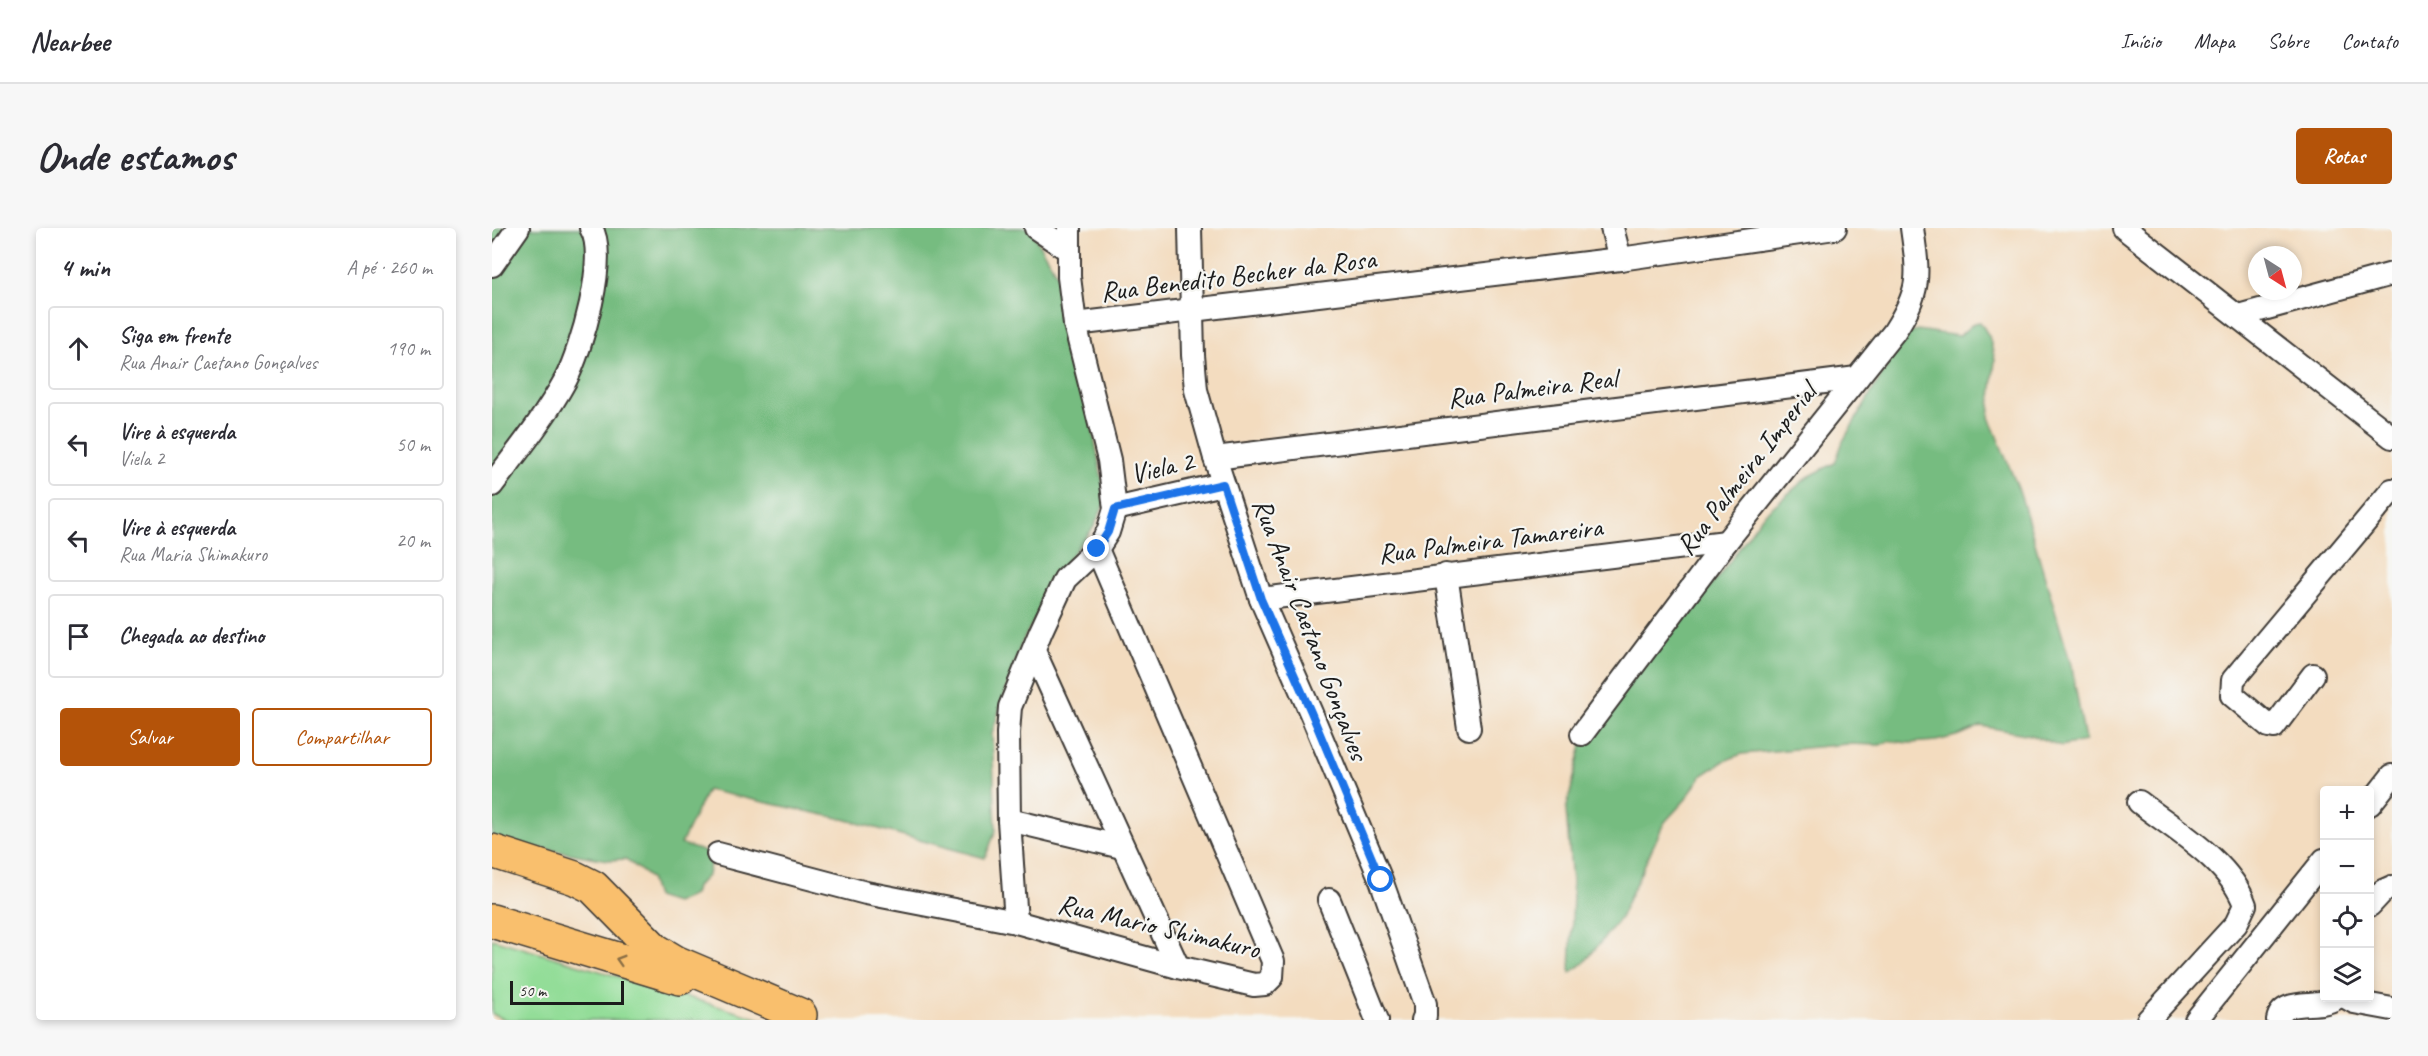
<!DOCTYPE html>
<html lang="pt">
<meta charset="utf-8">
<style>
body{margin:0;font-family:Caveat,sans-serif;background:#f7f7f7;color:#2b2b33}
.controls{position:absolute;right:18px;bottom:18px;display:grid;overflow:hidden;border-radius:6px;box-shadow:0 3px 9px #0003}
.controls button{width:54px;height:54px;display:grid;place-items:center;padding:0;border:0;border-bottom:2px solid #e1e1e2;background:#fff;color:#2b2b33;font:30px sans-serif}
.compass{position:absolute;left:1756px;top:18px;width:54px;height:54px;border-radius:50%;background:#fff;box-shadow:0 3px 9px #0003;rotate:144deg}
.scale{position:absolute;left:18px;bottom:15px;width:114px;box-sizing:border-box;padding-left:6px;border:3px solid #1c1c1c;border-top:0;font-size:16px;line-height:21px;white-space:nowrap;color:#1c1c1c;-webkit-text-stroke:4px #f6f6f2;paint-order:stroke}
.stop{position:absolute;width:18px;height:18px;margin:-14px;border:4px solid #1a73e8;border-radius:50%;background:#fff}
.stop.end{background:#1a73e8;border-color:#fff;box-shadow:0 2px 6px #0008}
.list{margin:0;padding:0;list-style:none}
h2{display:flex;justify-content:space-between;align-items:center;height:78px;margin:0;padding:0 24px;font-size:26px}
h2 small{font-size:20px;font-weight:400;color:#7c7c81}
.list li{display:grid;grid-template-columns:39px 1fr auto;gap:18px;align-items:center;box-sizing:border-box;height:84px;margin:0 12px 12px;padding:0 12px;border:2px solid #e1e1e2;border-radius:6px}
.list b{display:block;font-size:22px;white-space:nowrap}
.list p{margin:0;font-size:20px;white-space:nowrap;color:#7c7c81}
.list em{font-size:20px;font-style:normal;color:#7c7c81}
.actions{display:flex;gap:12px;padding:18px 24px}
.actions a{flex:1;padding:14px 0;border:2px solid #b45309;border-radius:6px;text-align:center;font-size:21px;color:#b45309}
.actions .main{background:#b45309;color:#fff}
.icon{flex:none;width:33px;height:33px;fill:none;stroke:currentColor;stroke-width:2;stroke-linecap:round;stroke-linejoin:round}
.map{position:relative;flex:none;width:1900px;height:792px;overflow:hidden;border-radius:6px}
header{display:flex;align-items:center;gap:36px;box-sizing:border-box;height:84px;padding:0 30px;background:#fff;border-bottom:2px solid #e1e1e2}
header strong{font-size:28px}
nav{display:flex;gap:33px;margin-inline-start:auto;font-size:21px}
.intro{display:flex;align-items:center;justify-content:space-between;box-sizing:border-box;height:144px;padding:0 36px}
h1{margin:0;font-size:42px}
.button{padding:15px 27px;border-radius:6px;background:#b45309;color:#fff;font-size:21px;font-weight:700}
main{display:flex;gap:36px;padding:0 36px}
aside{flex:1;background:#fff;border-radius:6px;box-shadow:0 3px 9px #0003}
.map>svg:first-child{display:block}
.green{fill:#93dd98;stroke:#587c5a;stroke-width:1.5}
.forest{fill:#76bc80;stroke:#496c4e;stroke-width:1.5}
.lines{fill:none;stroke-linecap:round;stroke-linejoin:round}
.minor-casing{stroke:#3c3934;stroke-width:26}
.highway-casing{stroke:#3c3934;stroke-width:36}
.minor{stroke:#fff;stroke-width:22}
.highway{stroke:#f9bf6d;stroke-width:33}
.oneway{stroke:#8a6e44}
.route{stroke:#1a73e8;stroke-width:8}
.labels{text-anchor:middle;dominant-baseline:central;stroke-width:4.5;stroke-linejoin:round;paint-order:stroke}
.street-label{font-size:28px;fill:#1c1c1c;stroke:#f6f6f2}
</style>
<header>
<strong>Nearbee</strong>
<nav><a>Início</a><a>Mapa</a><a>Sobre</a><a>Contato</a></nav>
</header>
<div class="intro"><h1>Onde estamos</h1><a class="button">Rotas</a></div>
<main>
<aside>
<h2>4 min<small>A pé · 260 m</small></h2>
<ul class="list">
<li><svg class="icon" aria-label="ahead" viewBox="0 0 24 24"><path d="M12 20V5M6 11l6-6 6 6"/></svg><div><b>Siga em frente</b><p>Rua Anair Caetano Gonçalves</p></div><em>190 m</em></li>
<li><svg class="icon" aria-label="left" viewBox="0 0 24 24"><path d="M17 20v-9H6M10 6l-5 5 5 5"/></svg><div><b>Vire à esquerda</b><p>Viela 2</p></div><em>50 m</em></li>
<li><svg class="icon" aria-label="left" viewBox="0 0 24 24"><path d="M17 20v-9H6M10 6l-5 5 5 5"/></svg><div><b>Vire à esquerda</b><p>Rua Maria Shimakuro</p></div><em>20 m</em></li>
<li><svg class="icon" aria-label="arrive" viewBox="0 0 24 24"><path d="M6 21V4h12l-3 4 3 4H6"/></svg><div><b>Chegada ao destino</b></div></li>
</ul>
<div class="actions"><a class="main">Salvar</a><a>Compartilhar</a></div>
</aside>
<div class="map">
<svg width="1900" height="792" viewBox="0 0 1900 792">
<rect width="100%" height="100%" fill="#f6f6f2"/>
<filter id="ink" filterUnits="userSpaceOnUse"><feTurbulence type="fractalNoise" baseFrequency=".0167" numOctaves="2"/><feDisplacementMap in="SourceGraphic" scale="12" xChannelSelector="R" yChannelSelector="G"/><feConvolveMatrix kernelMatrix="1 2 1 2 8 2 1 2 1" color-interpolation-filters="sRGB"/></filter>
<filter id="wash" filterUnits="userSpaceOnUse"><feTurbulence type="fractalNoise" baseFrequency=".008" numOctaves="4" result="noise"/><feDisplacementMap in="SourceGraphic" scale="24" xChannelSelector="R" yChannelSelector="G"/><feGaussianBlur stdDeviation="1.35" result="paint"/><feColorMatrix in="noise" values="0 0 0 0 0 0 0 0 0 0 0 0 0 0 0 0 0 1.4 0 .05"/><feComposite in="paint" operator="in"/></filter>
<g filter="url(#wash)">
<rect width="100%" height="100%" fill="#f3dcbf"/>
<!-- green -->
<polygon class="green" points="0,711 272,792 15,792 0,786"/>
<!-- forest -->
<g class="forest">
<polygon points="0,0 540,0 546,15 574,61 614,272 601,300 574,334 529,416 500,505 504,602 493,630 351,591 215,562 189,616 220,626 216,647 204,659 202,667 183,675 164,669 158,650 134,631 116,632 0,612"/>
<polygon points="1488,94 1497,108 1503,132 1497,189 1528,265 1580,440 1593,513 1569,518 1539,507 1489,498 1468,507 1444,513 1418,515 1397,513 1388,517 1355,516 1250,526 1232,533 1209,548 1194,571 1172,595 1128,690 1092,735 1078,745 1081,667 1074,582 1093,504 1228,347 1271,287 1316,249 1343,235 1351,213 1395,138 1403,113 1425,102 1467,108 1482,95"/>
</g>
</g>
<g filter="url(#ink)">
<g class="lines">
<defs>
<g id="minor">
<polyline points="544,0 575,21"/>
<polyline points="698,0 701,127 704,162 723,230 769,371 819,485 889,652 933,776 933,788 931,792"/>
<polyline points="1120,0 1128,31"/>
<polyline points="1632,0 1900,209"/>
<polyline points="0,37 26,0"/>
<polyline points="1746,88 1900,46"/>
<polyline points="583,96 1128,31 1343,0"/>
<polyline points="723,230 1365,150"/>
<path d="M0,257C26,223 54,188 74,151C89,122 117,29 99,0"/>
<polyline points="623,281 731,256"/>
<polyline points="954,347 977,500"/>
<polyline points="769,371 1234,314"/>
<polyline points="542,423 686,739"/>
<polyline points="1821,447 1782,499 1777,498 1740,467 1741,452 1900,262"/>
<path d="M1090,506L1234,314L1402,104C1429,62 1427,49 1420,0"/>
<path d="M1647,574C1683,602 1738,633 1753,677L1744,696L1656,792"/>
<polyline points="1878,576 1900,548"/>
<polyline points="517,592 630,619"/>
<polyline points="226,626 374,665 524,694 686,739 762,757 773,756 780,749 781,733 605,321"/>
<polyline points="837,672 885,792"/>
<polyline points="1878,677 1891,663 1900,659"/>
<polyline points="524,694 517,592 516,505 518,479 549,403 573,351 605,321 616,304 623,281 617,232 583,96 577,49 577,0"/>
<polyline points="1855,770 1862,774 1900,781"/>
<polyline points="1704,792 1832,632"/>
<path d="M1786,792C1791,768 1826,782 1844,770"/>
</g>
<g id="highway">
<polyline points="0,623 83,650 101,659 163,722 183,734 308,787"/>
<polyline points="0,693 188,750"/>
</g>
</defs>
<!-- minor casing -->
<use href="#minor" class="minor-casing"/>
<!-- highway casing -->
<use href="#highway" class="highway-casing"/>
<!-- minor -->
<use href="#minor" class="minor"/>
<!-- highway -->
<use href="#highway" class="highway"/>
</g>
<!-- one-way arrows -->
<defs><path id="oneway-chevron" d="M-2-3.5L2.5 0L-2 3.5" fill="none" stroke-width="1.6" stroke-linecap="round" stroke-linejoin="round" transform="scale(1.5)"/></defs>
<use class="oneway" href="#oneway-chevron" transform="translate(128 732) rotate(-163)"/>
</g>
<g class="lines" filter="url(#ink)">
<!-- route -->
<polyline class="route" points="605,321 616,304 623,281 731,256 769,371 819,484 889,652"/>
</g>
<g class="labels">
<!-- street labels -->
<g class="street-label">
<text transform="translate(746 47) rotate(-7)">Rua Benedito Becher da Rosa</text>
<text transform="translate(1040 160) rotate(-7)">Rua Palmeira Real</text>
<text transform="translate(670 239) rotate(-13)">Viela 2</text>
<text transform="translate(1254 241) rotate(-52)">Rua Palmeira Imperial</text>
<text transform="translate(998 312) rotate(-7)">Rua Palmeira Tamareira</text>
<text transform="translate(819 401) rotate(69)">Rua Anair Caetano Gonçalves</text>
<text transform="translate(667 698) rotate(13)">Rua Mario Shimakuro</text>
</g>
</g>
</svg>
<div class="controls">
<button>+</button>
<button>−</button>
<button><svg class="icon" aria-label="locate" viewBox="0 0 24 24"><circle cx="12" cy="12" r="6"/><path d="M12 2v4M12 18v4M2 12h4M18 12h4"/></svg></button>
<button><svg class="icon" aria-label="layers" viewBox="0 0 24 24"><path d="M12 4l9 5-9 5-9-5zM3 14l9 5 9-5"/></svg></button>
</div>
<svg class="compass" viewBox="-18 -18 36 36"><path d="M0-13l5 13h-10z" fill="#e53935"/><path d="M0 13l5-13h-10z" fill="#7c7c81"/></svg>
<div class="scale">50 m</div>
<div class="stop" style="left:889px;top:652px"></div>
<div class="stop end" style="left:605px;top:321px"></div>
</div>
</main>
